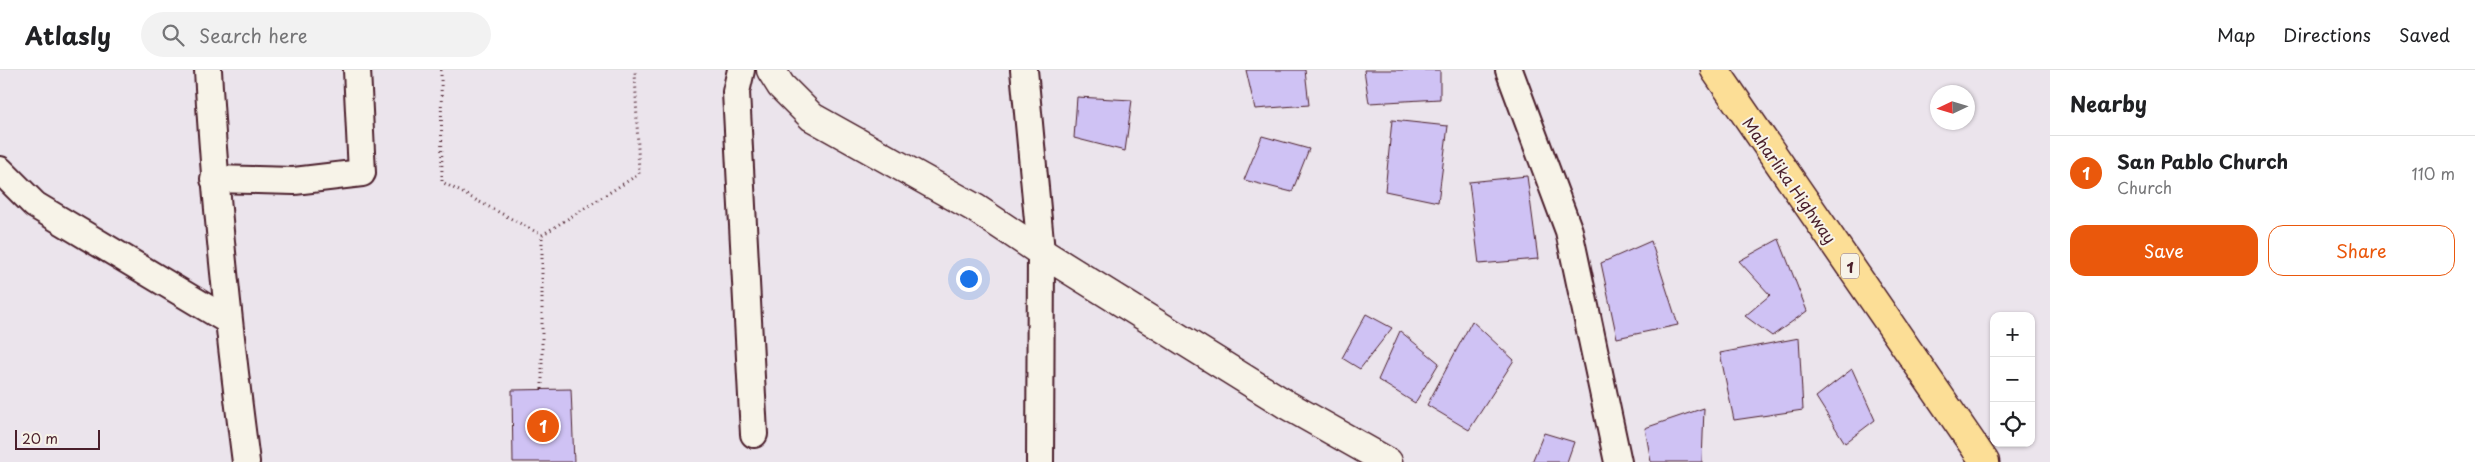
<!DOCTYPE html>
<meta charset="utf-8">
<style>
body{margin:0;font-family:"Playpen Sans",sans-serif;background:#f2f2f2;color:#202124}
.controls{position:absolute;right:15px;bottom:15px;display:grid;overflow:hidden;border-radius:10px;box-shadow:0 1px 4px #0004}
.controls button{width:45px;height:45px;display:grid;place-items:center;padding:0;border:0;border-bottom:1px solid #e0e0e0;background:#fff;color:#202124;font:25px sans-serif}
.compass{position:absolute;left:1930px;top:15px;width:45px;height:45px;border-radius:50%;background:#fff;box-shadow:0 1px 4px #0004;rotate:266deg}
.scale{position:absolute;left:15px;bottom:12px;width:85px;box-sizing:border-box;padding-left:5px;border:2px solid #4a1f2b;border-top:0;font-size:14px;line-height:18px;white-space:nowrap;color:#4a1f2b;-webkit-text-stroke:4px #f7f3e8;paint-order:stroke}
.you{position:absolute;left:968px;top:208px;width:18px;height:18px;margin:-12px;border:4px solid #fff;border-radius:50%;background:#1a73e8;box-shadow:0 0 0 8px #1a73e833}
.badge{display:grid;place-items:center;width:32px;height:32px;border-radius:50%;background:#ea580c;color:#fff;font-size:16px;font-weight:700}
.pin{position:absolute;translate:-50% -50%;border:2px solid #fff;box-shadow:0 1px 5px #0006}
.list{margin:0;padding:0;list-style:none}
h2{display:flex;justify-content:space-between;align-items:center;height:65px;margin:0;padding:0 20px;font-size:21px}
h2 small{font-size:16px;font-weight:400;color:#757577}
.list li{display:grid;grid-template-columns:32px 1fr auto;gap:15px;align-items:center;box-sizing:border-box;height:75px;padding:0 20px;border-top:1px solid #e0e0e0}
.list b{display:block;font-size:19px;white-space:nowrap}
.list p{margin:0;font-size:16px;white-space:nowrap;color:#757577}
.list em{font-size:16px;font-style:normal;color:#757577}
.actions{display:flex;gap:10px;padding:15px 20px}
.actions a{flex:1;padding:11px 0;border:1px solid #ea580c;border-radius:15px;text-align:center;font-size:18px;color:#ea580c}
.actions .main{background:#ea580c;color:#fff}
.icon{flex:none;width:28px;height:28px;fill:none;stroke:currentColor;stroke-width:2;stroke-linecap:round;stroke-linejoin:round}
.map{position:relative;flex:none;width:2050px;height:392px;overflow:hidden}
header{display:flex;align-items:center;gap:30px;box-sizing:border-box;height:70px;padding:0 25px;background:#fff;border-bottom:1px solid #e0e0e0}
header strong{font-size:24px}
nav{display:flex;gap:28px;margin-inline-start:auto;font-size:18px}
.search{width:350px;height:45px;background:#f2f2f2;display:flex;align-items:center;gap:12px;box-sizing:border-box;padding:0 18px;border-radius:28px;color:#757577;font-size:19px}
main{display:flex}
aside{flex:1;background:#fff}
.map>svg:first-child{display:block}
.building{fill:#cfc2f4;stroke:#4a1f2b}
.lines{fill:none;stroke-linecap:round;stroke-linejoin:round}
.street-casing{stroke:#4a1f2b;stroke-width:30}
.secondary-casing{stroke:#4a1f2b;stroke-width:31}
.highway-casing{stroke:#4a1f2b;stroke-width:31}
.path{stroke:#4a1f2b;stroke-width:3;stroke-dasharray:1 4;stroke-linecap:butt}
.street{stroke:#f7f3e8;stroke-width:26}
.secondary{stroke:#f7f3e8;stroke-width:28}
.highway{stroke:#fcde96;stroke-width:28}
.labels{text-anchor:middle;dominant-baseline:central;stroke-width:4;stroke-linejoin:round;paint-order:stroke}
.shield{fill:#f7f3e8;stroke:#7e5f64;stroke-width:1}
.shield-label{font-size:15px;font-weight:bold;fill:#4a1f2b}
.street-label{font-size:16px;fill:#4a1f2b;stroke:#f7f3e8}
</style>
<header>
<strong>Atlasly</strong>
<div class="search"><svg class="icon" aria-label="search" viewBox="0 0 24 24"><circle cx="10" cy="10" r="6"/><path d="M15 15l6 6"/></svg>Search here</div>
<nav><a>Map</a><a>Directions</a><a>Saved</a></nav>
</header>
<main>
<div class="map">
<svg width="2050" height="392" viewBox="0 0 2050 392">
<rect width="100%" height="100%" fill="#ebe4ec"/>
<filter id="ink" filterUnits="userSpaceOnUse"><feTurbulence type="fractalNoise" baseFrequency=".02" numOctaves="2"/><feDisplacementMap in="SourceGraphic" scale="10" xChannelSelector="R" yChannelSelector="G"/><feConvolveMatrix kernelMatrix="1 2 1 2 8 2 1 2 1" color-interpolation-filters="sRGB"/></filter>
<g filter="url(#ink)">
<!-- building -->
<g class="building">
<polygon points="1246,0 1305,0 1309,35 1255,39"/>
<polygon points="1364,0 1440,0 1440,29 1369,33"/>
<polygon points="1077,27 1132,30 1125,81 1074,68"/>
<polygon points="1392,50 1448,56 1438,132 1385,121"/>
<polygon points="1262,66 1309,79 1292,122 1244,110"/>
<polygon points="1527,106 1538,189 1479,194 1469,112"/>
<polygon points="1779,169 1807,241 1772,266 1745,246 1770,225 1739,191"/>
<polygon points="1651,171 1678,255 1617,268 1601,193"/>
<polygon points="1366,244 1392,258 1360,299 1342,288"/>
<polygon points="1472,251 1514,290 1469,360 1427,335"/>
<polygon points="1400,261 1439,293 1415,333 1378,310"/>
<polygon points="1799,268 1803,340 1734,350 1720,283"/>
<polygon points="1852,299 1875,350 1845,373 1816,327"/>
<polygon points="571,319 574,392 513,392 512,320"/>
<polygon points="1704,338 1702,392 1651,392 1645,358"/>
<polygon points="1544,363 1574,372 1567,392 1532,392"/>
</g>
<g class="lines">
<defs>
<g id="street">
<path d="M208,0C215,132 229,261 246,392"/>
<polyline points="741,0 736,22 754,364"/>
<polyline points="1024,0 1041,182 1040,392"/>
<polyline points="1509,0 1569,161 1618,392"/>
<polyline points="0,100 35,135 227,250"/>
<polyline points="214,109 294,111 362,103 357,0"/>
</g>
<polyline id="secondary" points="771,0 781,16 812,47 975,138 1041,182 1287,335 1388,392"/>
<polyline id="highway" points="1715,0 1985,392"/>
</defs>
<!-- street casing -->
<use href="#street" class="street-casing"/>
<!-- secondary casing -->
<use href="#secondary" class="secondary-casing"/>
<!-- highway casing -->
<use href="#highway" class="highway-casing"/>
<!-- path -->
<g class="path">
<polyline points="441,0 442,112 542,165"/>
<polyline points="542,165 639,104 635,0"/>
<polyline points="542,319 542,165"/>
</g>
<!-- street -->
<use href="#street" class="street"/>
<!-- secondary -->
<use href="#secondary" class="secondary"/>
<!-- highway -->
<use href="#highway" class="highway"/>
</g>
</g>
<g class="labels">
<!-- shield labels -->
<rect class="shield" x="1841" y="183.5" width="18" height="25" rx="4"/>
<g class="shield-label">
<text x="1850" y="196">1</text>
</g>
<!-- street labels -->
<g class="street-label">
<text transform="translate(1790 110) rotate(55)">Maharlika Highway</text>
</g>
</g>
</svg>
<div class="controls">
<button>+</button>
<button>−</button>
<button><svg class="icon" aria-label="locate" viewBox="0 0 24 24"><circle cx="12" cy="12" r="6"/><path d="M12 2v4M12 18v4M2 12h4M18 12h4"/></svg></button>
</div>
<svg class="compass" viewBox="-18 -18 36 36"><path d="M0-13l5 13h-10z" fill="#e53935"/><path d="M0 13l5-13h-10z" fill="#757577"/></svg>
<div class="scale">20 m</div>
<div class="you"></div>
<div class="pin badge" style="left:543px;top:356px">1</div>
</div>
<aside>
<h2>Nearby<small></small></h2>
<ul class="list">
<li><span class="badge">1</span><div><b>San Pablo Church</b><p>Church</p></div><em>110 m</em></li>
</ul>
<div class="actions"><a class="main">Save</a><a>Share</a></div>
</aside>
</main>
